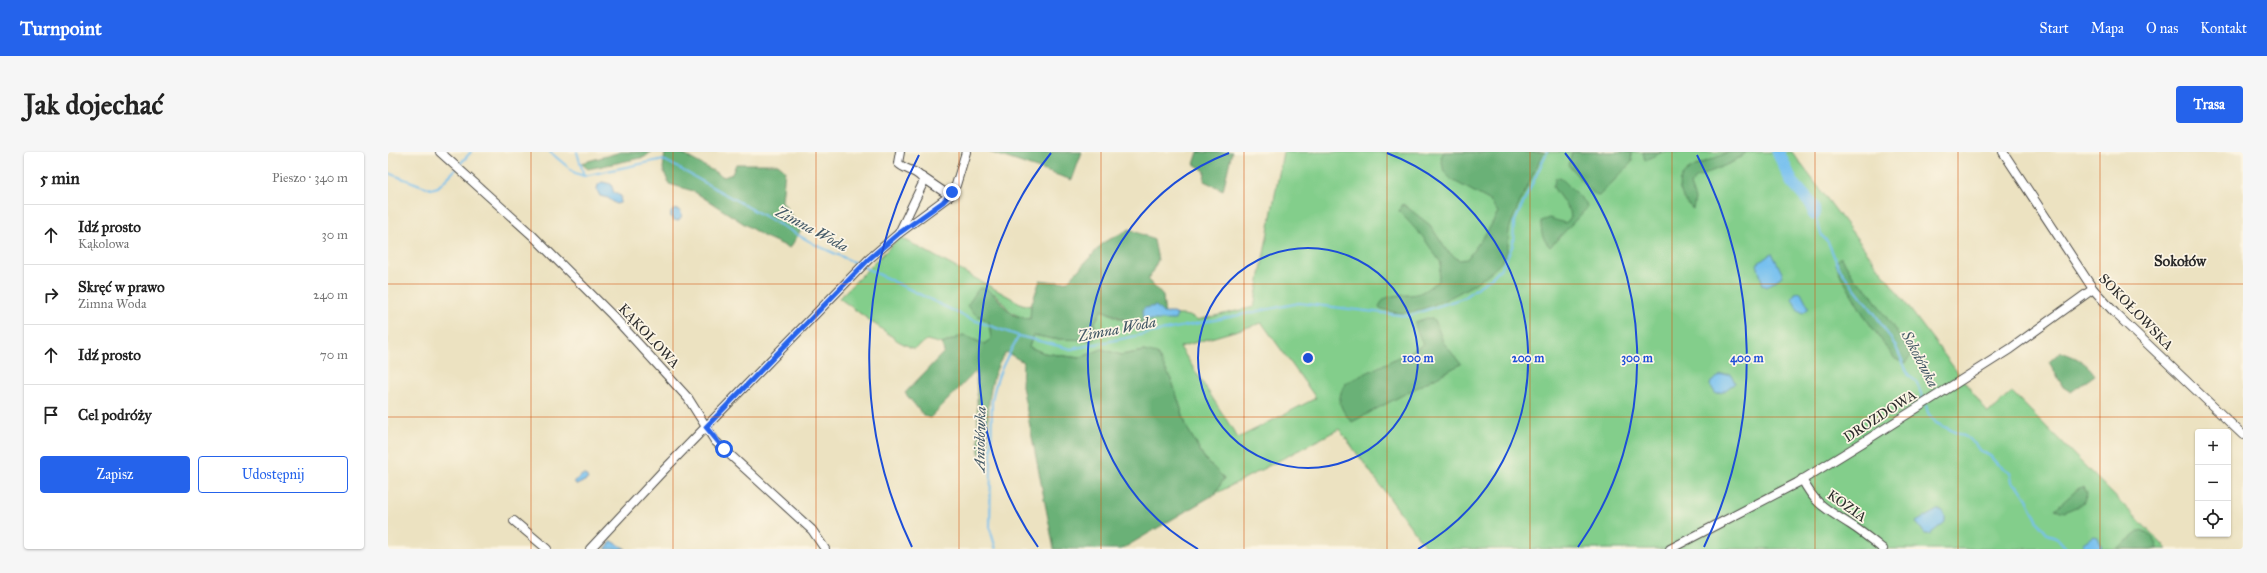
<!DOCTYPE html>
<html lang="pl">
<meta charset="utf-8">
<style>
body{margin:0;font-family:"IM FELL Great Primer",serif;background:#f6f6f6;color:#222}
.controls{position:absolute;right:12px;bottom:12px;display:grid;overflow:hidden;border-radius:4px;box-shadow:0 1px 3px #0004}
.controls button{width:36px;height:36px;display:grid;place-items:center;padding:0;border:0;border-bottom:1px solid #e0e0e0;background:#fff;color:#222;font:20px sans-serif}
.stop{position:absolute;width:12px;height:12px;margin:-9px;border:3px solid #2563eb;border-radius:50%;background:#fff}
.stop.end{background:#2563eb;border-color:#fff;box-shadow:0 1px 4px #0008}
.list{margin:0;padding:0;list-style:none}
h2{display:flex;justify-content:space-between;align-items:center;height:52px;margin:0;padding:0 16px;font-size:17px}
h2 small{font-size:13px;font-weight:400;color:#767676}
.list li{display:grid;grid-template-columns:26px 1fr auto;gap:12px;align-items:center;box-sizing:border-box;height:60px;padding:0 16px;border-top:1px solid #e0e0e0}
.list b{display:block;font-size:15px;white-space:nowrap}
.list p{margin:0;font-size:13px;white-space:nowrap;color:#767676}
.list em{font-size:13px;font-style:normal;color:#767676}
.actions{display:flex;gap:8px;padding:12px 16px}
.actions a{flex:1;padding:9px 0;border:1px solid #2563eb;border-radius:4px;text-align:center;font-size:14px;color:#2563eb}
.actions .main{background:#2563eb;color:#fff}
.icon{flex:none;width:22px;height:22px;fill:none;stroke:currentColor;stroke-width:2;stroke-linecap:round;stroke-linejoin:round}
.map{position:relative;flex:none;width:1855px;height:397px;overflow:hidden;border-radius:4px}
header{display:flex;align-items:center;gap:24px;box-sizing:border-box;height:56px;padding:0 20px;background:#2563eb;color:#fff}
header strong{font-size:19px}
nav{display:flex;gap:22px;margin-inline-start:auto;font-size:14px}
.intro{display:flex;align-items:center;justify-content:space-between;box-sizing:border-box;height:96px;padding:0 24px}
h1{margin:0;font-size:28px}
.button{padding:10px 18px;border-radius:4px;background:#2563eb;color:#fff;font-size:14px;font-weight:700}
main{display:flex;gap:24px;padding:0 24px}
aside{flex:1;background:#fff;border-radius:4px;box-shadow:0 1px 3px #0004}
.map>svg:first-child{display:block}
.green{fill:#83ce8b;stroke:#577c5b;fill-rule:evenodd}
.forest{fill:#6ab177;stroke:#4a6e51}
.water{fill:#76c0ef;stroke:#50768d}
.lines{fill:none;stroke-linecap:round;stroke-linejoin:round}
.stream{stroke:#76c0ef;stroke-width:2}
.river{stroke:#76c0ef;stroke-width:13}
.minor-casing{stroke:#484642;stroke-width:10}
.minor{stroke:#fff;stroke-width:8}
.route{stroke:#2563eb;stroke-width:5}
.grid{fill:none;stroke:#d5540f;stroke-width:1;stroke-opacity:0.55}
.ring{fill:none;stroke:#1d4ed8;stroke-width:2}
.labels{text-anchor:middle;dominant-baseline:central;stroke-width:3.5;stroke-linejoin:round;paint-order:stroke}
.street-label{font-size:14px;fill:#2b2b2b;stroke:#fcf5e5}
.water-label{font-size:15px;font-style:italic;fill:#425866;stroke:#fcf5e5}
.neighbourhood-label{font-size:15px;font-weight:bold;fill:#2b2b2b;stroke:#fcf5e5}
.centre{fill:#1d4ed8;stroke:#fcf5e5;stroke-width:2}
.ring-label{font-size:12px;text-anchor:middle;font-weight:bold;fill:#1d4ed8;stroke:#fcf5e5;stroke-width:3.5;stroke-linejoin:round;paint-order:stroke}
</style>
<header>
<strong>Turnpoint</strong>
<nav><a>Start</a><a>Mapa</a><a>O nas</a><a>Kontakt</a></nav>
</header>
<div class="intro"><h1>Jak dojechać</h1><a class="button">Trasa</a></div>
<main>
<aside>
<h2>5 min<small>Pieszo · 340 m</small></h2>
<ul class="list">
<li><svg class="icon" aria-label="ahead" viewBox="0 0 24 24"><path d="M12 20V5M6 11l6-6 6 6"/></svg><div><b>Idź prosto</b><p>Kąkolowa</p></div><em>30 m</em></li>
<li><svg class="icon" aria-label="right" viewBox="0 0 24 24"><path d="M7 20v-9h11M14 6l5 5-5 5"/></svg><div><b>Skręć w prawo</b><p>Zimna Woda</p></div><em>240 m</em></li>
<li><svg class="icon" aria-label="ahead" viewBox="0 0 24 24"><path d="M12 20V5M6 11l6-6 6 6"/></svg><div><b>Idź prosto</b></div><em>70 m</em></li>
<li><svg class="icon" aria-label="arrive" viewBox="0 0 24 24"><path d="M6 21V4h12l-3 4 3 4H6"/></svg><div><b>Cel podróży</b></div></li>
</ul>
<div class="actions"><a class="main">Zapisz</a><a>Udostępnij</a></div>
</aside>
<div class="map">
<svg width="1855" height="397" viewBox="0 0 1855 397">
<rect width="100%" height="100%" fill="#fcf5e5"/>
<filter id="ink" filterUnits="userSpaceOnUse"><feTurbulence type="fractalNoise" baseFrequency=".025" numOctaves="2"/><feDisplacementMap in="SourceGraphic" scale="8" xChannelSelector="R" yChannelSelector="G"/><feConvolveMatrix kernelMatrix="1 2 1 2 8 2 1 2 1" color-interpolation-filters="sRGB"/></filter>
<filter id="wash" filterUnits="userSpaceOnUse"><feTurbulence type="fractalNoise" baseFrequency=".012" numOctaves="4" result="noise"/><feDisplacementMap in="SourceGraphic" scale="16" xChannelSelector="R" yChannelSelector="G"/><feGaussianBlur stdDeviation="0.9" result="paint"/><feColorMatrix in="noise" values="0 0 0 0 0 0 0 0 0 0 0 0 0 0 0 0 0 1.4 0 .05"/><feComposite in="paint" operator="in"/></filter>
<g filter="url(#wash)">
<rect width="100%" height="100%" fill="#ece2c1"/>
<!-- green -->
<g class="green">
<path d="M895,0H1404L1600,261L1624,240L1779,397H1039L951,277L827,342L836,326L817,307L799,276L784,229L756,199L733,203L714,197L692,206L656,201L641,195L645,183L665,187H705L707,184V170L714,158C723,162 736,170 746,171C765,171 791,155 809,168L866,155ZM874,171L928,246L850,286L792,195Z"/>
<path d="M512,85L634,152L643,154L642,167C620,162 623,159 609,144C605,140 596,139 591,136L588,142L587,162L601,170L603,187L596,192L575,183L554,192L539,188L526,197L510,189L451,146Z"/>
</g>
<!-- forest -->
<g class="forest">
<polygon points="233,0 263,0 257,5 200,17 193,11"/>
<polygon points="277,0 291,0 336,25 344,22 348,12 390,12 397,18 394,49 413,78 402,96 375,84 305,39 281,32 275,17"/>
<polygon points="601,0 694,0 684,28"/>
<polygon points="810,0 844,0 835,38 816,29 817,19 806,12"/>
<path d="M1056,0H1156C1145,24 1132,48 1123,72C1118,83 1123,97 1115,108C1099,129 1041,160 1014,161C1006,161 998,158 991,156C995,139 1016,145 1029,142C1036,140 1044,133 1050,129L1053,111L1035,85L1011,59L1015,52L1042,73L1059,99L1071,108L1079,107L1101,77L1110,60L1101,48L1064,28L1056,20L1053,5Z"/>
<polygon points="1184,0 1243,0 1244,10 1211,44 1207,43 1180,13"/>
<polygon points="1255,0 1274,0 1257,9"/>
<path d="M1339,0H1359L1345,10L1308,26L1302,33L1307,47L1305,57C1300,53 1295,47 1293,40C1282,15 1325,10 1339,0Z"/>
<path d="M1168,26H1173L1198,51L1199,56L1162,95C1154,87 1153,80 1153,69L1161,66L1177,71L1183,66L1182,59L1165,35Z"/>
<path d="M742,77L766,88L770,108L760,128L775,144L777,165L745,171L714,158L707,170V184L705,188L665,187L645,183L641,195L656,201L691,206L714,197L733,203L756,199L769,202L784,229L799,276L817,307L836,326L827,342L734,397H666L634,234L635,210L618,200C596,230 601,269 599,304L595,305L591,301L588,219L542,266L536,264L517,241L556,200L554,192L575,183L596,192L603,187L601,170L587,162L579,154L591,136C608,137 613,155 626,163C631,165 637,166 642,167L643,154L652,128L667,130L680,129L716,90Z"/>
<polygon points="1451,106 1454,106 1467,127 1480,138 1524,203 1517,211 1507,207 1478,167 1453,124 1448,112"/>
<path d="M1039,166L1047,168L1055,190L1073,212L964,270C952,257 947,247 958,231L1035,193L1028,176L1027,170Z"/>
<path d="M1672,200C1686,204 1699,210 1707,223L1683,240L1675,235L1661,210Z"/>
<polygon points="1696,335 1699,342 1695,352 1676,360 1667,357 1691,336"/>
<path d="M1753,378C1762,381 1769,388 1770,397H1728Z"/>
</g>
<!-- water -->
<g class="water">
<polygon points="214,30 223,32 226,41 233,44 232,51 228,52 220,46 212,44 209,38 210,33"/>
<circle cx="288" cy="63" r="5.5"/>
<polygon points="1384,101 1394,121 1394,124 1379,135 1375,133 1369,112"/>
<polygon points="1413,140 1421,156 1415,161 1410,158 1404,147 1407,141"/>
<polygon points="768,154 775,161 785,161 789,163 787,168 755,168 754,159 757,156"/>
<polygon points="1340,222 1343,222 1347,231 1335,240 1328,242 1322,233 1323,230 1333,223"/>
<polygon points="194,323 198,323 200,327 189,333 186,330"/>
<polygon points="1549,358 1553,358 1557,364 1557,370 1542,382 1537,382 1528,370"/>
<polygon points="1705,384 1710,385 1714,395 1712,397 1695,397 1695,391"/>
<polygon points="224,389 238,397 217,397"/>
</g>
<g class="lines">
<!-- stream -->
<g class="stream">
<polyline points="162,0 187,21 196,24 271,8 278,9 428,93 472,113"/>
<polyline points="189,0 196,24"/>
<polyline points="71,13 83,0"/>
<polyline points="0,21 43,37 50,35 68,17"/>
<polyline points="1426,62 1434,84 1440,90 1451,116 1487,162 1508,195 1521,224 1528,229 1536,249"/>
<polyline points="476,115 580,166 631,184 683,197 911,151 1020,164 1075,146 1104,125 1114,115 1125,93 1126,71 1159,0"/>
<polyline points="1538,253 1540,261 1548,271 1578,285 1587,292 1591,298 1602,304 1609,312 1622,320 1624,330 1631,335 1639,347 1650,370 1660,382 1671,388 1679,397"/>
<path d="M608,397L602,377L604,249C608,224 618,206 631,184"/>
</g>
<!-- river -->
<polyline class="river" points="1390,0 1404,30 1425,54 1426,62"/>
</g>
</g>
<g filter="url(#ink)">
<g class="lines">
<defs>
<g id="minor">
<polyline points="52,0 145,84 224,163 300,246 327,289 424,378 437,397"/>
<polyline points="1615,0 1705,137 1727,161 1855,283"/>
<polyline points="534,25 562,44"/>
<path d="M511,81L536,29C530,18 518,19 510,11L512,0"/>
<path d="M1414,327C1427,353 1440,358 1463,373C1474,380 1485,389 1495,397"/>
<polyline points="126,369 159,397"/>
<polyline points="202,397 273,321 481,107 510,82 560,45 568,33 578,0"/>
<polyline points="1282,397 1409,331 1474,291 1622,197 1705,137"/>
</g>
</defs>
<!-- minor casing -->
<use href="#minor" class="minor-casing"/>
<!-- minor -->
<use href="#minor" class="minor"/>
</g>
</g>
<g class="lines" filter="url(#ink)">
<!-- route -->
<polyline class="route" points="336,297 318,275 481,107 510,82 555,50 564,40"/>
</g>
<!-- grid -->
<path class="grid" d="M143,0V397M285,0V397M428,0V397M571,0V397M713,0V397M856,0V397M999,0V397M1142,0V397M1284,0V397M1427,0V397M1570,0V397M1712,0V397M0,132H1855M0,265H1855"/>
<!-- distance rings -->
<g class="ring">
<circle cx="920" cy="206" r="110"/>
<path d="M810 397A220 220 0 0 1 841 1M999 1A220 220 0 0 1 1030 397"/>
<path d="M650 395A329 329 0 0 1 663 1M1177 1A329 329 0 0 1 1190 395"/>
<path d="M524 395A439 439 0 0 1 531 3M1309 3A439 439 0 0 1 1316 395"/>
</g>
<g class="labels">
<!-- street labels -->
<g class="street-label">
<text transform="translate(1748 160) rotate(46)">SOKOŁOWSKA</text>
<text transform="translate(261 184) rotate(47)">KĄKOLOWA</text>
<text transform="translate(1492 264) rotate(-33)">DROZDOWA</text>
<text transform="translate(1459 354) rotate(35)">KOZIA</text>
</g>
<!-- water labels -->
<g class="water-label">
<text transform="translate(424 77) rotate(28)">Zimna Woda</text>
<text transform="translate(729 177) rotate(-11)">Zimna Woda</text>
<text transform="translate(1532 207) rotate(62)">Sokołówka</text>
<text transform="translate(592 287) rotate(-89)">Aniołówka</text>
</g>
<!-- neighbourhood labels -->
<g class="neighbourhood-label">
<text x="1792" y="109">Sokołów</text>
</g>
</g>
<circle cx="920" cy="206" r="6" class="centre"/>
<g class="ring-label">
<text x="1030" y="210">100 m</text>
<text x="1140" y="210">200 m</text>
<text x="1249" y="210">300 m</text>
<text x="1359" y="210">400 m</text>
</g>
</svg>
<div class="controls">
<button>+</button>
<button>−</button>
<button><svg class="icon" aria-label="locate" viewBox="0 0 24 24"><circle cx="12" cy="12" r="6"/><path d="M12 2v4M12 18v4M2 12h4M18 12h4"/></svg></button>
</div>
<div class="stop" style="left:336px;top:297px"></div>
<div class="stop end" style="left:564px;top:40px"></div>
</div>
</main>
